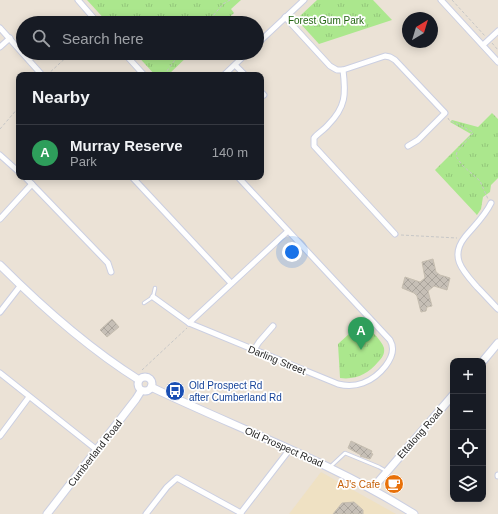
<!DOCTYPE html>
<meta charset="utf-8">
<style>
body{margin:0;font-family:Helvetica,sans-serif;background:#242831;color:#f1f3f6}
.controls{position:absolute;right:12px;bottom:12px;display:grid;overflow:hidden;border-radius:8px;box-shadow:0 2px 10px #0003}
.controls button{width:36px;height:36px;display:grid;place-items:center;padding:0;border:0;border-bottom:1px solid #363941;background:#171b24;color:#f1f3f6;font:20px sans-serif}
.compass{position:absolute;left:402px;top:12px;width:36px;height:36px;border-radius:50%;background:#171b24;box-shadow:0 2px 10px #0003;rotate:38deg}
.you{position:absolute;left:292px;top:252px;width:14px;height:14px;margin:-10px;border:3px solid #fff;border-radius:50%;background:#1a73e8;box-shadow:0 0 0 6px #1a73e833}
.badge{display:grid;place-items:center;width:26px;height:26px;border-radius:50%;background:#0b8043;color:#fff;font-size:13px;font-weight:700}
.pin{position:absolute;translate:-50% -33px;filter:drop-shadow(0 1px 2px #0008)}
.pin::after{content:'';position:absolute;top:21px;width:14px;height:12px;background:inherit;clip-path:polygon(0 0,100% 0,50% 100%)}
.list{margin:0;padding:0;list-style:none}
h2{display:flex;justify-content:space-between;align-items:center;height:52px;margin:0;padding:0 16px;font-size:17px}
h2 small{font-size:13px;font-weight:400;color:#9ea1a6}
.list li{display:grid;grid-template-columns:26px 1fr auto;gap:12px;align-items:center;box-sizing:border-box;height:56px;padding:0 16px;border-top:1px solid #363941}
.list b{display:block;font-size:15px;white-space:nowrap}
.list p{margin:0;font-size:13px;white-space:nowrap;color:#9ea1a6}
.list em{font-size:13px;font-style:normal;color:#9ea1a6}
.icon{flex:none;width:22px;height:22px;fill:none;stroke:currentColor;stroke-width:2;stroke-linecap:round;stroke-linejoin:round}
.map{position:relative;flex:none;width:498px;height:514px;overflow:hidden}
.search{position:absolute;background:#171b24;box-shadow:0 2px 10px #0003;left:16px;top:16px;width:248px;height:44px;display:flex;align-items:center;gap:10px;box-sizing:border-box;padding:0 14px;border-radius:22px;color:#9ea1a6;font-size:15px}
.panel{position:absolute;background:#171b24;box-shadow:0 2px 10px #0003;left:16px;top:72px;width:248px;height:108px;border-radius:8px}
.map>svg:first-child{display:block}
.education{fill:#efe1c3}
.park{fill:url(#park-tufts)}
.building{fill:url(#building-cross-hatch);stroke:#c6beb0}
.lines{fill:none;stroke-linecap:round;stroke-linejoin:round}
.lane-casing{stroke:#cbcfe2;stroke-width:4.5}
.street-casing{stroke:#cbcfe2;stroke-width:7}
.secondary-casing{stroke:#cbcfe2;stroke-width:9}
.path{stroke:#c7c7c7;stroke-width:1;stroke-dasharray:3 2;stroke-linecap:butt}
.lane{stroke:#fff;stroke-width:2.5}
.street{stroke:#fff;stroke-width:5}
.secondary{stroke:#fff;stroke-width:7}
.labels{text-anchor:middle;dominant-baseline:central;stroke-width:3.5;stroke-linejoin:round;paint-order:stroke}
.park-label{font-size:10px;fill:#246713;stroke:#fff}
.street-label{font-size:10px;fill:#262626;stroke:#fff}
.transit-label{font-size:10px;fill:#164399;stroke:#fff;text-anchor:start}
.food-label{font-size:10px;fill:#c56008;stroke:#fff;text-anchor:end}
</style>
<div class="map">
<svg width="498" height="514" viewBox="0 0 498 514">
<defs>
<pattern id="park-tufts" width="24" height="20" patternUnits="userSpaceOnUse"><rect width="24" height="20" fill="#abe78d"/><path d="M3 7l-1-3M5 7V3M7 7l1-3M15 17l-1-3M17 17v-4M19 17l1-3" fill="none" stroke="#93c67a"/></pattern>
<pattern id="building-cross-hatch" width="8" height="8" patternUnits="userSpaceOnUse"><rect width="8" height="8" fill="#c6bfb6"/><path d="M0 0l8 8M0 8l8-8" fill="none" stroke="#aaa49c"/></pattern>
</defs>
<rect width="100%" height="100%" fill="#ebe2d6"/>
<!-- education -->
<polygon class="education" points="321,472 396,514 289,514"/>
<!-- park -->
<g class="park">
<polygon points="87,0 241,0 231,9 234,13 223,23 108,23"/>
<polygon points="317,0 373,0 392,20 319,44 299,22 300,16"/>
<polygon points="135,53 191,53 168,75 155,75"/>
<polygon points="492,113 498,119 498,178 491,185 490,192 483,197 481,209 477,215 435,170 471,134 450,122 452,120 478,127"/>
<path d="M362,322C368,328 382,340 384,348C385,354 382,358 378,362C368,374 356,380 340,378L338,344Z"/>
</g>
<!-- building -->
<g class="building">
<polygon points="433,259 436,272 440,275 450,278 447,290 434,286 428,291 432,306 427,307 426,311 421,312 417,296 414,293 402,288 405,277 420,282 425,278 422,262"/>
<polygon points="112,319 119,327 107,337 100,330"/>
<polygon points="351,441 372,451 371,453 373,454 370,459 360,456 361,455 348,448"/>
<polygon points="354,502 363,510 363,514 333,514 342,503"/>
</g>
<g class="lines">
<defs>
<g id="lane">
<polyline points="144,303 153,297 155,288"/>
<polyline points="330,467 345,453 379,467 386,471"/>
</g>
<g id="street">
<polyline points="78,0 98,23"/>
<polyline points="441,0 498,62"/>
<polyline points="285,17 330,66 337,70 343,70 385,56 390,57 395,60 445,113 418,140 408,146"/>
<polyline points="0,28 42,75"/>
<polyline points="257,44 304,0"/>
<polyline points="483,45 498,31"/>
<polyline points="0,47 10,38"/>
<polyline points="124,53 144,75"/>
<polyline points="235,65 245,75"/>
<path d="M343,70C346,94 346,107 328,125C324,130 318,133 314,138V146L395,234"/>
<polyline points="224,75 247,53"/>
<polyline points="261,92 264,95"/>
<polyline points="0,155 19,172"/>
<polyline points="25,177 108,263 111,272"/>
<polyline points="132,177 231,283"/>
<path d="M491,203C485,216 474,226 465,237C449,257 463,271 477,287C484,294 491,302 498,309"/>
<polyline points="0,219 32,184"/>
<path d="M153,297L189,323L338,384C346,386 355,386 363,383C377,378 400,357 390,340L238,177"/>
<polyline points="0,312 21,285"/>
<polyline points="189,323 288,231"/>
<polyline points="254,350 259,342 273,326"/>
<polyline points="0,373 97,450"/>
<polyline points="0,436 29,397"/>
<polyline points="498,475 498,476"/>
<polyline points="146,514 167,487 177,478 241,513"/>
<polyline points="240,514 290,449"/>
</g>
<g id="secondary">
<path d="M0,265C43,308 88,348 139,380"/>
<polyline points="483,361 498,343"/>
<circle cx="145" cy="384" r="7"/>
<path d="M151,387C239,429 331,462 414,514"/>
<polyline points="372,489 453,395"/>
<polyline points="47,514 136,399 141,391"/>
</g>
</defs>
<!-- lane casing -->
<use href="#lane" class="lane-casing"/>
<!-- street casing -->
<use href="#street" class="street-casing"/>
<!-- secondary casing -->
<use href="#secondary" class="secondary-casing"/>
<!-- path -->
<g class="path">
<polyline points="452,0 485,36"/>
<polyline points="207,23 223,4 230,0"/>
<polyline points="492,43 498,50"/>
<polyline points="47,75 71,53"/>
<polyline points="164,75 180,53"/>
<polyline points="448,118 449,120 473,132 473,133 457,152 456,156 462,165 480,181 488,199"/>
<polyline points="0,129 19,107"/>
<polyline points="401,235 457,238"/>
<polyline points="142,370 187,328"/>
</g>
<!-- lane -->
<use href="#lane" class="lane"/>
<!-- street -->
<use href="#street" class="street"/>
<!-- secondary -->
<use href="#secondary" class="secondary"/>
</g>
<!-- icons -->
<defs>
<symbol id="bus-disc" viewBox="-11 -11 22 22"><circle r="9.5" fill="#1a4fb4" stroke="#fff"/><path d="M-5-6H5V4H4V6H2V4H-2V6H-4V4H-5ZM-3.5-4V0h7V-4ZM-3.5 1.2v1.5H-2V1.2ZM2 1.2v1.5H3.5V1.2Z" fill="#fff"/></symbol>
<symbol id="cafe-disc" viewBox="-11 -11 22 22"><circle r="9.5" fill="#e8710a" stroke="#fff"/><path d="M-5.5-4.5H6V0H3Q3 3.5 0 3.5H-2.5Q-5.5 3.5-5.5 0ZM3-3.2v2h1.7v-2ZM-6 4.5H4V6H-6Z" fill="#fff"/></symbol>
</defs>
<g fill-rule="evenodd">
<use href="#bus-disc" x="164" y="380" width="22" height="22"/>
<use href="#cafe-disc" x="383" y="473" width="22" height="22"/>
</g>
<g class="labels">
<!-- park labels -->
<g class="park-label">
<text x="326" y="20">Forest Gum Park</text>
</g>
<!-- street labels -->
<g class="street-label">
<text transform="translate(277 360) rotate(22)">Darling Street</text>
<text transform="translate(420 433) rotate(-49)">Ettalong Road</text>
<text transform="translate(284 447) rotate(24)">Old Prospect Road</text>
<text transform="translate(95 453) rotate(-52)">Cumberland Road</text>
</g>
<!-- transit labels -->
<g class="transit-label">
<text x="189" y="385">Old Prospect Rd<tspan x="189" dy="12">after Cumberland Rd</tspan></text>
</g>
<!-- food labels -->
<g class="food-label">
<text x="380" y="484">AJ's Cafe</text>
</g>
</g>
</svg>
<div class="controls">
<button>+</button>
<button>−</button>
<button><svg class="icon" aria-label="locate" viewBox="0 0 24 24"><circle cx="12" cy="12" r="6"/><path d="M12 2v4M12 18v4M2 12h4M18 12h4"/></svg></button>
<button><svg class="icon" aria-label="layers" viewBox="0 0 24 24"><path d="M12 4l9 5-9 5-9-5zM3 14l9 5 9-5"/></svg></button>
</div>
<svg class="compass" viewBox="-18 -18 36 36"><path d="M0-13l5 13h-10z" fill="#e53935"/><path d="M0 13l5-13h-10z" fill="#9ea1a6"/></svg>
<div class="you"></div>
<div class="pin badge" style="left:361px;top:350px;background:#2e9e5b">A</div>
<div class="search"><svg class="icon" aria-label="search" viewBox="0 0 24 24"><circle cx="10" cy="10" r="6"/><path d="M15 15l6 6"/></svg>Search here</div>
<section class="panel">
<h2>Nearby<small></small></h2>
<ul class="list">
<li><span class="badge" style="background:#2e9e5b">A</span><div><b>Murray Reserve</b><p>Park</p></div><em>140 m</em></li>
</ul>
</section>
</div>
